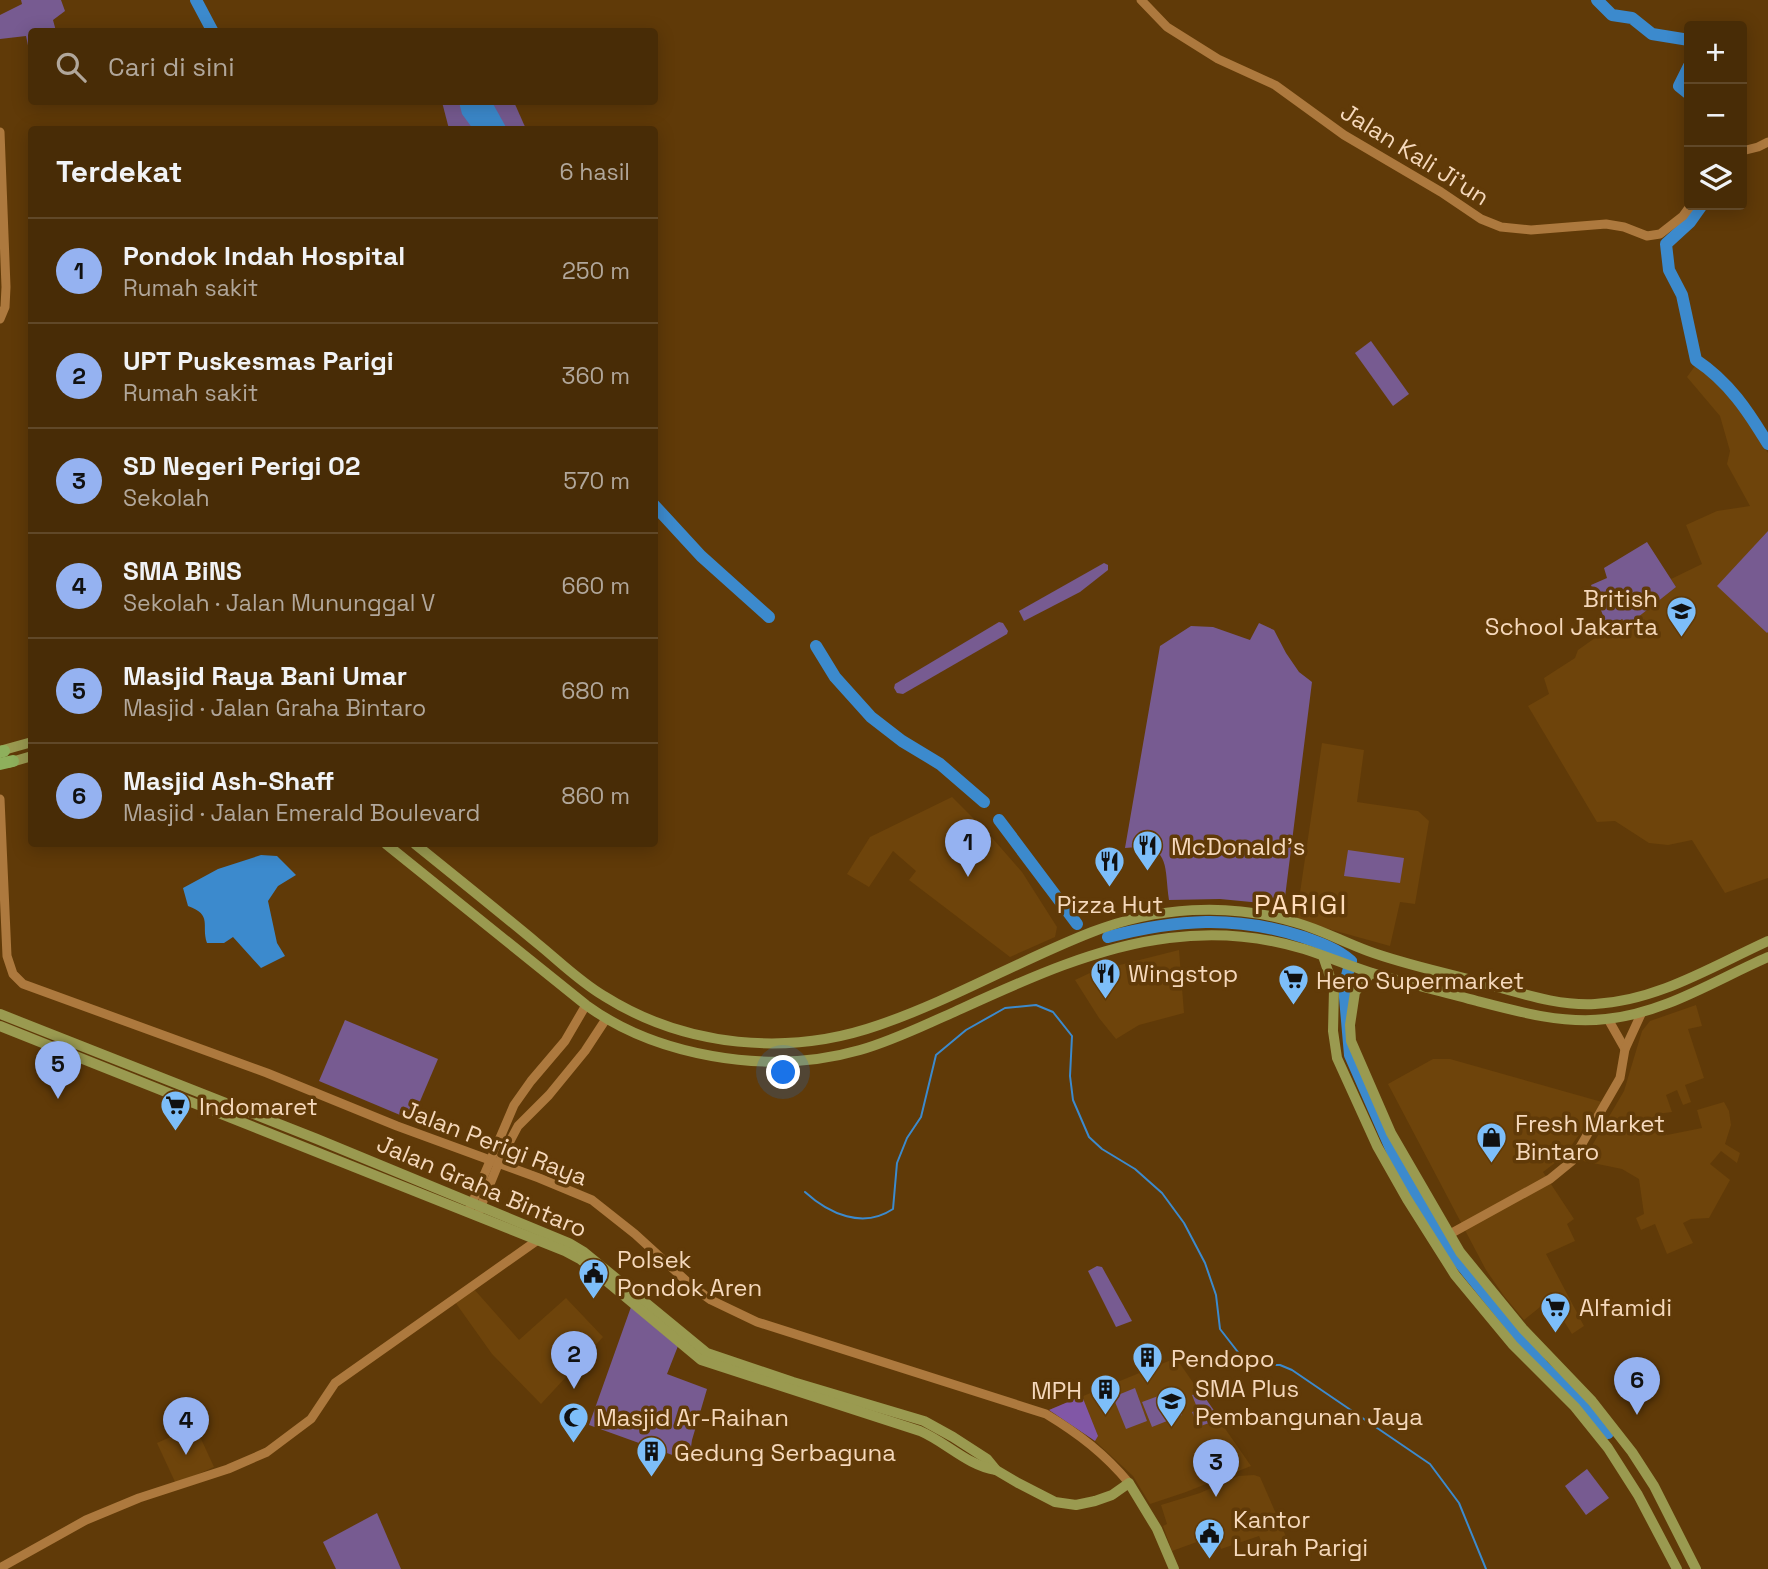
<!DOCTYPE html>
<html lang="id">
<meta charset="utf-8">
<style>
body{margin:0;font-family:"Space Grotesk",sans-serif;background:#4f3410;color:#f1f3f6}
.controls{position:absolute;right:21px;top:21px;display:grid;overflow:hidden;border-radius:7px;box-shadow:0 4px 18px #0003}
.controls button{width:63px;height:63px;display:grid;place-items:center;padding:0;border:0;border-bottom:2px solid #604828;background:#482c06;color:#f1f3f6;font:35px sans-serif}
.you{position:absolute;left:784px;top:1073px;width:24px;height:24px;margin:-18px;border:5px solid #fff;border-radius:50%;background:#1a73e8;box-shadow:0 0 0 10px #1a73e833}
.badge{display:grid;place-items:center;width:46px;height:46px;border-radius:50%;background:#95b2f1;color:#111;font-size:23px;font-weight:700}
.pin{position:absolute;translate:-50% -58px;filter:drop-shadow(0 2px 4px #0008)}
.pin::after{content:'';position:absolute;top:37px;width:24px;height:21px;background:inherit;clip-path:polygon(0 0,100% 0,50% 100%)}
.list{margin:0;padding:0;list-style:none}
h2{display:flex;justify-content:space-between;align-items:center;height:91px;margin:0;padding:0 28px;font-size:30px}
h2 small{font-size:23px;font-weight:400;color:#b1a79b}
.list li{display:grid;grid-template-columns:46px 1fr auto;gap:21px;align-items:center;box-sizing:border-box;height:105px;padding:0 28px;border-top:2px solid #604828}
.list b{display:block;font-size:26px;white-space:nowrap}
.list p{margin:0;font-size:23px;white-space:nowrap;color:#b1a79b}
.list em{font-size:23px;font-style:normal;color:#b1a79b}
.icon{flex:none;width:38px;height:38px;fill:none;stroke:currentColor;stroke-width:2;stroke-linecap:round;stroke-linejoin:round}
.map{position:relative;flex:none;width:1768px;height:1569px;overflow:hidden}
.search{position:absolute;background:#482c06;box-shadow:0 4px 18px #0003;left:28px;top:28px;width:630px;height:77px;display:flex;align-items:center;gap:18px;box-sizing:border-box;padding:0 24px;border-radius:7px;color:#b1a79b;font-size:26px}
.panel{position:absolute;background:#482c06;box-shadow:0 4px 18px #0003;left:28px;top:126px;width:630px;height:721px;border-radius:7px}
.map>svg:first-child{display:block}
.built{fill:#6e440b}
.green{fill:#775b91}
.forest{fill:#8157a6}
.water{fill:#3c8acd}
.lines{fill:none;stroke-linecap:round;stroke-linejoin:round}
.stream{stroke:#3c8acd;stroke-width:2}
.river{stroke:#3c8acd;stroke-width:12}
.minor{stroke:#ad793e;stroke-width:9}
.major{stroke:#9a9a50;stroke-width:10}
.highway{stroke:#8eb05c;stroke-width:12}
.labels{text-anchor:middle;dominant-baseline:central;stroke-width:7;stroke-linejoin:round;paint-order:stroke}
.street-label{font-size:24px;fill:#f5d8bb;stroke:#603a08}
.poi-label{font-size:24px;fill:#f5d8bb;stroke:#603a08;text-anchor:start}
.quarter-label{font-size:28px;letter-spacing:2px;fill:#ffdcb9;stroke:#603a08}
</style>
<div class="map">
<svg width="1768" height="1569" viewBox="0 0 1768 1569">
<rect width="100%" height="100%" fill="#603a08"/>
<!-- built -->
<g class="built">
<polygon points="1695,366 1718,374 1768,453 1768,878 1725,893 1692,840 1668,845 1649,843 1615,821 1597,822 1528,706 1549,694 1544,678 1575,658 1578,650 1622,619 1627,625 1676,587 1671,579 1702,564 1686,525 1717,511 1750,506 1727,464 1730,451 1720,416 1687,377"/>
<polygon points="1322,743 1364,750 1357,802 1418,811 1429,821 1415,904 1400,902 1390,946 1296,920"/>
<polygon points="952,797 987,832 1022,872 1057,927 1055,937 1010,957 909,880 916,871 893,851 869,887 847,874 870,837"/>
<polygon points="1179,950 1184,1013 1139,1025 1116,1039 1099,1018 1075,980 1092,972"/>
<polygon points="1696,1005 1702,1026 1688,1029 1704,1078 1685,1085 1691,1102 1683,1105 1677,1090 1666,1095 1672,1112 1657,1114 1657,1120 1667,1135 1702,1128 1697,1110 1724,1102 1729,1111 1731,1125 1725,1144 1740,1153 1737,1163 1721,1151 1710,1164 1730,1180 1709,1218 1691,1219 1683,1223 1693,1243 1667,1254 1655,1224 1641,1230 1636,1218 1644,1214 1639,1179 1622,1169 1583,1161 1624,1091 1642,1031 1650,1021"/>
<polygon points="1433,1059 1450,1059 1602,1102 1564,1156 1543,1172 1574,1219 1567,1224 1575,1241 1546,1254 1584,1326 1572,1334 1550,1299 1524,1320 1504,1296 1486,1270 1388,1084"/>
<polygon points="473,1288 519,1340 566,1298 603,1337 541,1404 492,1354 455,1302"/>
<polygon points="1176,1358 1251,1466 1186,1492 1150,1504 1133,1476 1095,1441 1049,1410"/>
<polygon points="195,1426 214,1467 176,1484 157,1443"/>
<polygon points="1254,1475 1260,1477 1287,1539 1265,1550 1259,1536 1221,1549 1216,1535 1172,1551 1163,1526 1167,1524 1161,1505 1200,1493 1238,1476"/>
</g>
<!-- green -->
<g class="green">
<polygon points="21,0 61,0 65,11 53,20 56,31 32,32 30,55 26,36 0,39 0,15 22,4"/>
<polygon points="442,102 514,102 526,129 449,129"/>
<polygon points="1371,341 1409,394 1393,406 1355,353"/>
<polygon points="1768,531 1768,632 1767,633 1717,586"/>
<polygon points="1647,542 1676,587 1628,625 1622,619 1608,628 1591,585 1607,578 1604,568"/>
<polygon points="1104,563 1108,565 1108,570 1080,592 1024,621 1019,611"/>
<polygon points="999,622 1003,623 1008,631 1007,634 903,694 897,693 894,688 895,684"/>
<path d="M1259,623L1274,630L1286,653L1299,672L1312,682L1284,905L1220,899L1169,900C1164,864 1171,843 1125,848L1160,646L1191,626L1213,627L1250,640Z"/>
<polygon points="1348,850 1404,858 1400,883 1344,876"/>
<polygon points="345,1020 438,1059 412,1120 319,1081"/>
<polygon points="1097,1266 1102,1267 1132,1321 1116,1327 1088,1271"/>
<polygon points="631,1307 678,1346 667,1374 707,1389 692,1440 689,1461 589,1425"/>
<polygon points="1135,1388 1147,1421 1126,1429 1113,1397"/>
<polygon points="1201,1392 1220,1419 1198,1427 1192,1412 1198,1410 1192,1395"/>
<polygon points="1161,1395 1168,1412 1179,1408 1182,1415 1152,1427 1142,1402"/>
<polygon points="1587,1469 1609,1498 1586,1515 1565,1486"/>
<polygon points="377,1513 401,1569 336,1569 323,1542"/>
</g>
<!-- forest -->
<polygon class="forest" points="1082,1396 1098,1436 1095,1441 1049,1410"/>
<!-- water -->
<g class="water">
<polygon points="459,102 492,102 507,129 473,129 462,114"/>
<path d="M261,855L277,856L296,875L278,886L268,901L277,943L285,956L261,968L233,937L224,943H207C201,925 213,915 188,906L183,888L218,869Z"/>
</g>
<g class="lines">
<!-- stream -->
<path class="stream" d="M805,1192C829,1214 863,1229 893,1209L897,1163L907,1138L921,1117L936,1055L966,1030L1005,1008L1036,1005L1053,1012L1072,1036L1070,1076L1073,1100L1089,1137L1102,1149L1135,1169L1162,1193L1184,1223L1205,1263L1216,1295L1220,1329L1248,1365H1280L1292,1370L1430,1464L1459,1503L1486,1569"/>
<!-- river -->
<g class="river">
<polyline points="196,0 213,32"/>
<polyline points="1597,0 1612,15 1632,18 1652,34 1689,40"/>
<polyline points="1689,66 1679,86 1689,94"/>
<path d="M1702,205L1690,222L1666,244L1669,270L1682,295L1696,360C1729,382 1748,411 1768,444"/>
<polyline points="654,505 701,556 769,617"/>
<polyline points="816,646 835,677 871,717 902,741 940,764 984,802"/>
<polyline points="999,820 1077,924"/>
<path d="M1108,937C1177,919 1235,915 1303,937C1320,943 1337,949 1351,961L1344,986L1350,1055L1396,1160L1447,1247L1544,1367L1589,1409L1608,1433"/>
</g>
<!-- minor -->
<g class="minor">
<polyline points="1141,0 1167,27 1218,59 1275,85 1344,135 1441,192 1481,219 1501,227 1531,230 1606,224 1624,227 1647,236 1660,234 1683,216 1691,205"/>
<polyline points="0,132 6,287 5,307 0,319"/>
<polyline points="1742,151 1758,147 1768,142"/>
<path d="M0,799L7,956L13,974L23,984L267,1073L397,1126L539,1178L592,1200L635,1234L693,1287L711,1300L757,1322L1046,1414C1079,1434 1105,1454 1129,1483"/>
<polyline points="1608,1019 1625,1049"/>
<polyline points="470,1208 514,1105 531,1081 565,1041 586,1005"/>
<polyline points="479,1211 499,1162 518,1126 549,1095 585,1051 606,1019"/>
<polyline points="1450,1234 1550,1179 1572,1161 1620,1078 1625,1049 1642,1012"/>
<polyline points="0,1568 86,1520 139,1498 228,1469 267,1452 311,1419 335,1383 542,1237"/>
</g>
<!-- major -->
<g class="major">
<polyline points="0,751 32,742"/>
<polyline points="8,763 32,756"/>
<path d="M386,844L586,1005C623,1032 667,1048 712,1056C762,1065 811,1064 860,1050C892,1041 922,1026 952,1013C1020,982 1094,947 1169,938C1214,932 1261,936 1304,949C1326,956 1347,965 1369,972C1405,983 1441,991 1477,1001C1519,1012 1563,1024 1606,1019C1665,1013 1715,980 1768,957"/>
<path d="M415,844C456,877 497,910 538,944C559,961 580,982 604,996C685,1047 788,1057 879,1025C952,1000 1020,960 1092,932C1156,907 1228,902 1294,922C1320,929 1343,942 1368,951C1406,965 1447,973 1486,984C1521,993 1557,1006 1595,1004C1657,1001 1713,966 1768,941"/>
<polyline points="1323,956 1334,989 1333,1031 1337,1058 1377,1146 1407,1199 1455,1275 1513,1345 1575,1407 1608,1448 1638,1495 1677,1569"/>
<polyline points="1371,973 1355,992 1350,1025 1351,1041 1391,1133 1460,1252 1523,1329 1592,1401 1632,1452 1654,1486 1696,1569"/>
<polyline points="0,1014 317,1139 569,1243 584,1252 707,1353 793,1382 924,1421 953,1437 987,1459 996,1470 1018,1483 1055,1502 1076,1505 1095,1501 1112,1495 1129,1483 1157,1529 1174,1569"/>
<path d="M0,1026L565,1251L580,1259L701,1360L920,1431C946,1442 968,1466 996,1470"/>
</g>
<!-- highway -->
<g class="highway">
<polyline points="0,752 4,751"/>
<polyline points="0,764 13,761"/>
</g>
</g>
<!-- icons -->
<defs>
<symbol id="school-pin" viewBox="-11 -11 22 30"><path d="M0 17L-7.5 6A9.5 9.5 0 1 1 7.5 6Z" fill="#7dbef9" stroke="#603a08"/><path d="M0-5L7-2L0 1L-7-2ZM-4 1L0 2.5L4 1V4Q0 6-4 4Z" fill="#111"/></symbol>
<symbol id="restaurant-pin" viewBox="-11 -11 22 30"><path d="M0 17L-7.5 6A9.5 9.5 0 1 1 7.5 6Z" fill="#7dbef9" stroke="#603a08"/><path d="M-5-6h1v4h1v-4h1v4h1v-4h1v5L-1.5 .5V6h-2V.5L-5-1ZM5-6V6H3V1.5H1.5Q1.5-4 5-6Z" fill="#111"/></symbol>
<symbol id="supermarket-pin" viewBox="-11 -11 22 30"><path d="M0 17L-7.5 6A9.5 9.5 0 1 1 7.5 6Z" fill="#7dbef9" stroke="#603a08"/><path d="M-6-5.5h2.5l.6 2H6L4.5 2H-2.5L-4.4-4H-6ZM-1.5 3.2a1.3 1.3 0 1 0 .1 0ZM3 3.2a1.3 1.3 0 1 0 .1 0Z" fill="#111"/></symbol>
<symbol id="shop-pin" viewBox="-11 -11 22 30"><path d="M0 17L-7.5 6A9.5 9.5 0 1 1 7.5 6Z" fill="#7dbef9" stroke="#603a08"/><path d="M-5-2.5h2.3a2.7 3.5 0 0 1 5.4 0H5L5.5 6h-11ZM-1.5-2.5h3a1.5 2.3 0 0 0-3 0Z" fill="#111"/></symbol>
<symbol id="civic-pin" viewBox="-11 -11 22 30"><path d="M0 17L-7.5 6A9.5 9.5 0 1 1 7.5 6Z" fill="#7dbef9" stroke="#603a08"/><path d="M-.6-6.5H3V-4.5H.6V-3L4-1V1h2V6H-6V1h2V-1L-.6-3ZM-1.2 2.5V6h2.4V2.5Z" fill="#111"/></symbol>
<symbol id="building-pin" viewBox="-11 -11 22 30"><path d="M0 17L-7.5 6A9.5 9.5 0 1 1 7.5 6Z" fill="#7dbef9" stroke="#603a08"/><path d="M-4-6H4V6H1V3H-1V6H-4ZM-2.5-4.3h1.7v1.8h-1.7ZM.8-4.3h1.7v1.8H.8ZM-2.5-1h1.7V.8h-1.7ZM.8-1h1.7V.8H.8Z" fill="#111"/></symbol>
<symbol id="mosque-pin" viewBox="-11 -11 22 30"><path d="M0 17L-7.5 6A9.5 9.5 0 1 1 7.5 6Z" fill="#7dbef9" stroke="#603a08"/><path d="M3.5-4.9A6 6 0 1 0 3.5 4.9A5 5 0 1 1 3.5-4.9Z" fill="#111"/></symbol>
</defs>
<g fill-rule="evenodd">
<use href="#school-pin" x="1664" y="594" width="35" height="47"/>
<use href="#restaurant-pin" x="1130" y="828" width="35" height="47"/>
<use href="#restaurant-pin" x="1092" y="844" width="35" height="47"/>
<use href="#restaurant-pin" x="1088" y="956" width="35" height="47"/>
<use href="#supermarket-pin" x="1276" y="962" width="35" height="47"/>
<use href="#supermarket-pin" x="158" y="1088" width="35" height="47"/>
<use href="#shop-pin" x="1474" y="1120" width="35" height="47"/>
<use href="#civic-pin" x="576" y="1256" width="35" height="47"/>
<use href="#supermarket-pin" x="1538" y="1290" width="35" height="47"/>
<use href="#building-pin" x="1130" y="1340" width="35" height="47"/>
<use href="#building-pin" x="1088" y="1372" width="35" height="47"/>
<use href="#school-pin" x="1154" y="1384" width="35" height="47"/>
<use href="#mosque-pin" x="556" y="1400" width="35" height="47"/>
<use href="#building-pin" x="634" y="1434" width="35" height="47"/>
<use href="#civic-pin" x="1192" y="1516" width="35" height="47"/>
</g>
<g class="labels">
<!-- street labels -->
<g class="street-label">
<text transform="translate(1415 154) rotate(32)">Jalan Kali Ji'un</text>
<text transform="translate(495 1143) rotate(21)">Jalan Perigi Raya</text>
<text transform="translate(482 1186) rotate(23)">Jalan Graha Bintaro</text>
</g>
<!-- poi labels -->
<g class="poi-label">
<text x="1658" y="598" text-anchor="end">British<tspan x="1658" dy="28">School Jakarta</tspan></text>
<text x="1171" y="846">McDonald's</text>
<text x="1110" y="904" text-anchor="middle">Pizza Hut</text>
<text x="1128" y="973">Wingstop</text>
<text x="1316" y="980">Hero Supermarket</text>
<text x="199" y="1106">Indomaret</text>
<text x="1515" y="1123">Fresh Market<tspan x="1515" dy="28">Bintaro</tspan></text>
<text x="617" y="1259">Polsek<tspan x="617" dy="28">Pondok Aren</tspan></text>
<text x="1579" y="1307">Alfamidi</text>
<text x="1171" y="1358">Pendopo</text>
<text x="1195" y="1388">SMA Plus<tspan x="1195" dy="28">Pembangunan Jaya</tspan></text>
<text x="1082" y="1390" text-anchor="end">MPH</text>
<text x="596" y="1417">Masjid Ar-Raihan</text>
<text x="674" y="1452">Gedung Serbaguna</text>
<text x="1233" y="1519">Kantor<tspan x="1233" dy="28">Lurah Parigi</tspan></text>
</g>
<!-- quarter labels -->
<g class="quarter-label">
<text x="1301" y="904">PARIGI</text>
</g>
</g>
</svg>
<div class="controls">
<button>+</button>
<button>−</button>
<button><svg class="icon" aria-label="layers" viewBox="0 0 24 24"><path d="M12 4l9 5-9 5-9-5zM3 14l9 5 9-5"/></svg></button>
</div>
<div class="you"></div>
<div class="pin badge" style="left:968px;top:877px">1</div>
<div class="pin badge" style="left:574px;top:1389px">2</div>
<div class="pin badge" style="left:1216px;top:1497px">3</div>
<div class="pin badge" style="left:186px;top:1455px">4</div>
<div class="pin badge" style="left:58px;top:1099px">5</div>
<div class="pin badge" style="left:1637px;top:1415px">6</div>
<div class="search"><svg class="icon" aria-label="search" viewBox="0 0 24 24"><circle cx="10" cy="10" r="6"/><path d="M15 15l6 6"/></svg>Cari di sini</div>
<section class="panel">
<h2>Terdekat<small>6 hasil</small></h2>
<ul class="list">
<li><span class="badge">1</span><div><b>Pondok Indah Hospital</b><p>Rumah sakit</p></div><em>250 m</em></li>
<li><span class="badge">2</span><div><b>UPT Puskesmas Parigi</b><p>Rumah sakit</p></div><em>360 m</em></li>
<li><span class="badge">3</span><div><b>SD Negeri Perigi 02</b><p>Sekolah</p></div><em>570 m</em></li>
<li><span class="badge">4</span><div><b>SMA BiNS</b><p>Sekolah · Jalan Mununggal V</p></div><em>660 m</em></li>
<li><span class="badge">5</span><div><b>Masjid Raya Bani Umar</b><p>Masjid · Jalan Graha Bintaro</p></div><em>680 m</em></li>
<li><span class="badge">6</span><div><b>Masjid Ash-Shaff</b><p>Masjid · Jalan Emerald Boulevard</p></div><em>860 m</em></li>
</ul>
</section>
</div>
